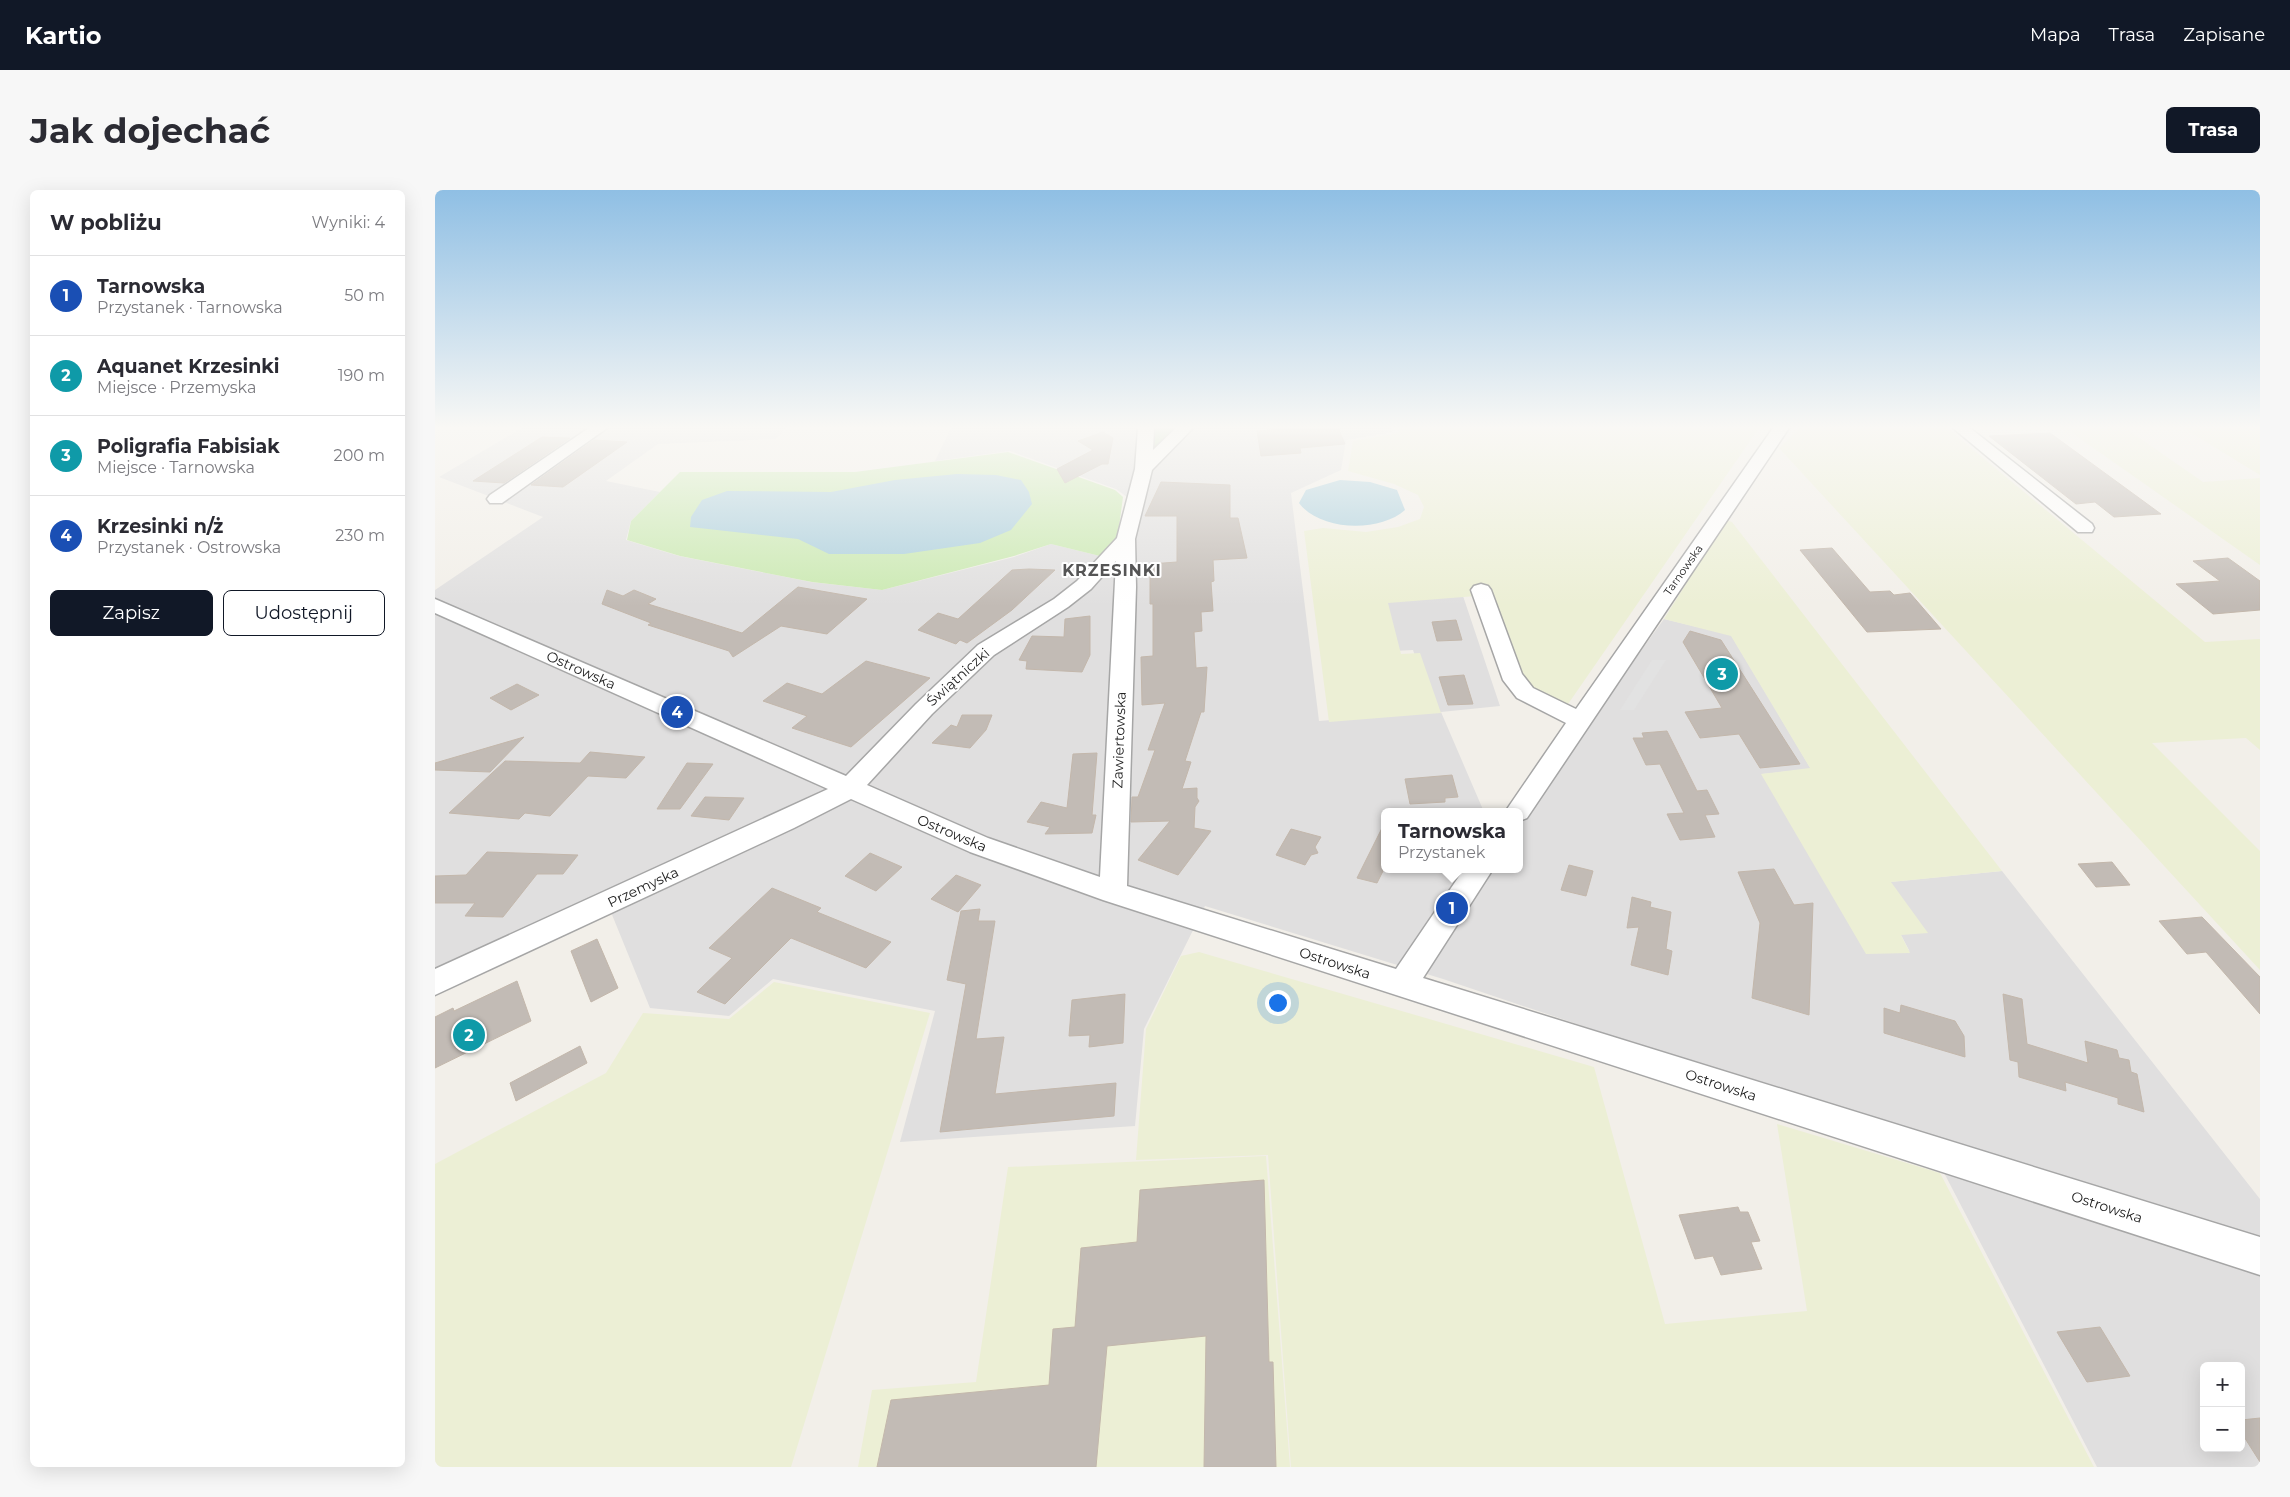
<!DOCTYPE html>
<html lang="pl">
<meta charset="utf-8">
<style>
body{margin:0;font-family:Montserrat,sans-serif;background:#f7f7f7;color:#2b2b33}
.controls{position:absolute;right:15px;bottom:15px;display:grid;overflow:hidden;border-radius:8px;box-shadow:0 5px 20px #0002}
.controls button{width:45px;height:45px;display:grid;place-items:center;padding:0;border:0;border-bottom:1px solid #e1e1e2;background:#fff;color:#2b2b33;font:25px sans-serif}
.you{position:absolute;left:842px;top:812px;width:18px;height:18px;margin:-12px;border:4px solid #fff;border-radius:50%;background:#1a73e8;box-shadow:0 0 0 8px #1a73e833}
.badge{display:grid;place-items:center;width:32px;height:32px;border-radius:50%;background:#111827;color:#fff;font-size:16px;font-weight:700}
.pin{position:absolute;translate:-50% -50%;border:2px solid #fff;box-shadow:0 1px 5px #0006}
.popup{position:absolute;left:946px;top:618px;width:142px;height:65px;box-sizing:border-box;display:grid;place-content:center;border-radius:8px;background:#fff;filter:drop-shadow(0 1px 4px #0005);font-size:16px;white-space:nowrap;color:#7c7c81}
.popup b{font-size:19px;color:#2b2b33}
.popup::after{content:'';position:absolute;left:50%;top:100%;margin-left:-10px;border:10px solid transparent;border-top-color:#fff}
.list{margin:0;padding:0;list-style:none}
h2{display:flex;justify-content:space-between;align-items:center;height:65px;margin:0;padding:0 20px;font-size:21px}
h2 small{font-size:16px;font-weight:400;color:#7c7c81}
.list li{display:grid;grid-template-columns:32px 1fr auto;gap:15px;align-items:center;box-sizing:border-box;height:80px;padding:0 20px;border-top:1px solid #e1e1e2}
.list b{display:block;font-size:19px;white-space:nowrap}
.list p{margin:0;font-size:16px;white-space:nowrap;color:#7c7c81}
.list em{font-size:16px;font-style:normal;color:#7c7c81}
.actions{display:flex;gap:10px;padding:15px 20px}
.actions a{flex:1;padding:11px 0;border:1px solid #111827;border-radius:8px;text-align:center;font-size:18px;color:#111827}
.actions .main{background:#111827;color:#fff}
.map{position:relative;flex:none;width:1825px;height:1277px;overflow:hidden;border-radius:8px}
header{display:flex;align-items:center;gap:30px;box-sizing:border-box;height:70px;padding:0 25px;background:#111827;color:#fff}
header strong{font-size:24px}
nav{display:flex;gap:28px;margin-inline-start:auto;font-size:18px}
.intro{display:flex;align-items:center;justify-content:space-between;box-sizing:border-box;height:120px;padding:0 30px}
h1{margin:0;font-size:35px}
.button{padding:12px 22px;border-radius:8px;background:#111827;color:#fff;font-size:18px;font-weight:700}
main{display:flex;gap:30px;padding:0 30px}
aside{flex:1;background:#fff;border-radius:8px;box-shadow:0 5px 20px #0002}
.map>svg:first-child{display:block}
.residential{fill:#e0dfdf;fill-rule:evenodd}
.farmland{fill:#ecefd5}
.grass{fill:#cae9b1}
.forest{fill:#abcf9f}
.parking{fill:#e2e2e2}
.water{fill:#abcfdd}
.building{fill:#c2bbb5;stroke:#c3b7ab}
.lines{fill:none;stroke-linecap:round;stroke-linejoin:round}
.minor-casing{stroke:#a6a6a6;stroke-width:3}
.minor{fill:#fff;fill-rule:evenodd}
.labels{text-anchor:middle;dominant-baseline:central;stroke-width:4;stroke-linejoin:round;paint-order:stroke}
.far-street-label{font-size:11px;fill:#222;stroke:#fff}
.street-label{font-size:14px;fill:#222;stroke:#fff}
.far-district-label{font-size:16px;font-weight:bold;letter-spacing:1px;fill:#555;stroke:#fff}
</style>
<header>
<strong>Kartio</strong>
<nav><a>Mapa</a><a>Trasa</a><a>Zapisane</a></nav>
</header>
<div class="intro"><h1>Jak dojechać</h1><a class="button">Trasa</a></div>
<main>
<aside>
<h2>W pobliżu<small>Wyniki: 4</small></h2>
<ul class="list">
<li><span class="badge" style="background:#1a4fb4">1</span><div><b>Tarnowska</b><p>Przystanek · Tarnowska</p></div><em>50 m</em></li>
<li><span class="badge" style="background:#0f9aa8">2</span><div><b>Aquanet Krzesinki</b><p>Miejsce · Przemyska</p></div><em>190 m</em></li>
<li><span class="badge" style="background:#0f9aa8">3</span><div><b>Poligrafia Fabisiak</b><p>Miejsce · Tarnowska</p></div><em>200 m</em></li>
<li><span class="badge" style="background:#1a4fb4">4</span><div><b>Krzesinki n/ż</b><p>Przystanek · Ostrowska</p></div><em>230 m</em></li>
</ul>
<div class="actions"><a class="main">Zapisz</a><a>Udostępnij</a></div>
</aside>
<div class="map">
<svg width="1825" height="1277" viewBox="0 0 1825 1277">
<rect width="100%" height="100%" fill="#f2efe9"/>
<!-- residential -->
<path class="residential" d="M87,238H350L341,249L223,254L171,291L225,302L196,331L191,350L244,366L376,392L447,400L579,367L616,354L669,367L688,350L692,307L681,299L575,261L500,271L516,238H963H956L958,242L911,250L906,280L856,303L884,531L999,522L978,460L958,461L947,412L1028,406L1065,516L1006,522L1049,622H950V679H1084L1085,627L1229,429L1296,445L1376,579L1327,584L1475,762L1466,745L1455,692L1567,681L1825,1009V1277H1662L1493,952L1008,789L770,716L709,839L700,936L465,952L500,821L338,789L294,826L215,818L171,710L0,786V400L108,327L4,287ZM1769,1176H1806V1258H1769Z"/>
<!-- farmland -->
<g class="farmland">
<polygon points="980,238 1324,238 1131,517 1097,501 1041,406 953,413 966,464 985,463 1006,523 894,532 869,341 888,338 931,342 963,337 985,329 989,317 983,305 959,294 913,281 918,251 964,243 963,239"/>
<polygon points="1365,238 1512,238 1770,452 1825,449 1825,560 1811,548 1717,553 1825,661 1825,780 1344,258"/>
<polygon points="1630,238 1690,238 1768,292 1825,288 1825,375"/>
<polygon points="1748,238 1825,238 1825,285"/>
<polygon points="1291,330 1297,332 1567,681 1456,692 1493,743 1466,745 1475,763 1431,764 1326,584 1375,578 1296,446 1229,429"/>
<polygon points="764,762 1159,877 1230,1134 1372,1121 1342,934 1505,983 1659,1277 856,1277 833,965 701,970 711,839 746,766"/>
<polygon points="339,792 495,823 356,1277 0,1277 0,974 171,883 208,823 294,829"/>
<polygon points="831,966 855,1277 423,1277 437,1200 541,1192 573,977"/>
</g>
<!-- grass -->
<polygon class="grass" points="573,262 680,300 688,307 682,352 665,366 616,354 579,366 447,400 377,392 245,366 192,350 196,331 245,282 420,282"/>
<!-- forest -->
<polygon class="forest" points="716,238 744,238 714,266"/>
<!-- parking -->
<polygon class="parking" points="1217,470 1231,470 1199,520 1185,520"/>
<!-- water -->
<g class="water">
<polygon points="522,284 561,285 586,290 594,302 597,314 576,340 545,353 469,364 394,364 363,349 255,337 256,327 267,310 292,301 396,302 460,290"/>
<path d="M905,290L935,292L962,300L970,320C944,343 885,341 864,313L871,300Z"/>
</g>
<!-- building -->
<g class="building">
<polygon points="867,238 903,238 910,254 865,258 866,263 826,266 822,241"/>
<polygon points="668,242 678,248 673,274 667,274 630,293 622,279 658,260 643,251"/>
<polygon points="1615,243 1726,324 1679,327 1660,312 1641,314 1554,246"/>
<polygon points="107,247 135,248 69,293 38,291"/>
<polygon points="159,250 192,252 128,297 96,295"/>
<polygon points="726,292 795,295 795,328 803,328 812,368 778,370 779,391 776,392 778,421 766,422 767,441 759,442 761,478 772,477 769,522 766,522 750,571 756,572 747,599 762,598 762,608 764,611 760,617 759,638 776,641 743,685 703,670 735,631 696,632 697,607 703,607 720,560 713,560 730,513 707,515 706,467 718,466 718,414 715,414 715,374 742,372 742,326 710,326"/>
<polygon points="1397,358 1435,402 1455,401 1459,405 1475,403 1506,439 1432,442 1365,360"/>
<polygon points="1793,368 1825,391 1825,420 1778,424 1741,394 1785,391 1758,371"/>
<polygon points="594,379 620,380 577,420 532,453 525,450 521,454 483,440 503,423 523,429 577,380"/>
<polygon points="363,397 432,409 392,444 346,436 298,467 294,461 213,435 216,433 167,414 172,400 188,406 199,400 221,409 213,414 307,443"/>
<polygon points="655,426 655,465 647,482 591,479 592,471 584,470 597,446 629,447 630,429"/>
<polygon points="1021,430 1027,450 1002,451 997,432"/>
<polygon points="1255,441 1286,450 1365,574 1325,578 1304,544 1265,548 1250,522 1287,518 1248,452"/>
<polygon points="431,471 495,488 416,557 357,538 372,526 328,511 352,493 387,504"/>
<polygon points="1029,485 1038,514 1013,515 1004,487"/>
<polygon points="82,494 104,505 76,520 55,508"/>
<polygon points="527,525 557,525 551,540 535,558 497,553 516,535 522,537"/>
<polygon points="1232,541 1262,601 1272,600 1284,624 1270,625 1280,647 1245,650 1232,624 1249,623 1225,574 1211,575 1198,548 1209,548 1207,543"/>
<polygon points="89,547 55,582 0,580 0,573"/>
<polygon points="155,562 210,567 191,588 153,586 115,626 90,623 84,629 14,623 70,571 145,573"/>
<polygon points="662,563 657,625 661,625 657,643 610,644 615,637 592,632 606,612 632,618 638,564"/>
<polygon points="252,573 278,574 245,619 222,619"/>
<polygon points="1017,585 1023,607 1010,608 1010,612 975,614 970,589"/>
<polygon points="270,607 309,608 294,630 256,626"/>
<polygon points="950,632 950,677 942,693 922,688"/>
<polygon points="856,639 886,647 880,657 883,663 876,665 870,675 841,665"/>
<polygon points="52,662 114,664 143,665 128,684 102,684 68,727 30,726 40,713 0,713 0,686 31,685"/>
<polygon points="435,663 467,677 441,701 410,686"/>
<polygon points="1677,672 1695,695 1661,697 1643,674"/>
<polygon points="1134,675 1158,681 1151,706 1126,700"/>
<polygon points="1339,679 1359,715 1378,713 1374,825 1317,808 1325,733 1303,682"/>
<polygon points="521,685 546,695 523,722 496,709"/>
<polygon points="337,698 386,718 382,722 456,752 431,778 356,748 290,814 262,802 297,768 274,758"/>
<polygon points="1197,707 1216,712 1215,717 1236,722 1231,759 1237,761 1233,785 1196,775 1204,737 1192,738"/>
<polygon points="545,719 543,731 560,731 541,849 569,847 560,904 681,893 679,926 505,942 531,794 512,790 526,721"/>
<polygon points="1767,727 1825,787 1825,824 1771,762 1752,764 1724,731"/>
<polygon points="162,749 183,798 156,812 136,761"/>
<polygon points="82,791 96,831 0,878 0,827 18,818 19,821"/>
<polygon points="690,804 688,853 654,857 655,845 634,846 637,810"/>
<polygon points="1568,804 1587,809 1592,854 1653,873 1650,851 1682,860 1684,868 1694,870 1696,882 1702,884 1709,922 1683,914 1683,908 1630,892 1631,901 1584,887 1583,872 1575,870"/>
<polygon points="1466,815 1520,831 1529,846 1530,867 1449,843 1449,818 1465,823"/>
<polygon points="145,856 152,873 81,911 75,893"/>
<polygon points="829,990 834,1172 838,1172 841,1277 769,1277 771,1146 672,1156 661,1277 442,1277 456,1210 614,1195 618,1139 640,1137 646,1058 702,1052 705,1000"/>
<polygon points="1303,1017 1305,1022 1313,1022 1325,1051 1316,1052 1327,1079 1286,1085 1278,1066 1260,1069 1244,1025"/>
<polygon points="1665,1137 1695,1186 1652,1192 1622,1142"/>
<polygon points="1825,1228 1825,1272 1806,1242 1806,1230"/>
</g>
<g class="lines">
<defs>
<g id="minor">
<polygon points="154,238 172,238 67,313 55,313 52,309 55,305"/>
<path d="M703,238H719L718,260L741,238H758L717,280L700,349L701,397L692,696L961,779L1029,679H1058L988,788L1825,1047V1085L668,710L535,662L416,609L359,638L0,805V779L393,599L0,423V409L411,586L481,514L543,455L619,409L642,391L682,348L700,279ZM681,371L665,687L553,648L432,595L497,524L559,465L633,417L656,399Z"/>
<polygon points="1338,238 1354,238 1092,628 1084,631 1084,622 1070,622 1131,533 1082,508 1068,490 1036,400 1039,396 1046,394 1053,396 1056,400 1087,484 1098,498 1141,519"/>
<polygon points="1518,238 1535,238 1657,334 1659,338 1657,342 1643,342"/>
</g>
</defs>
<!-- minor casing -->
<use href="#minor" class="minor-casing"/>
<!-- minor -->
<use href="#minor" class="minor"/>
</g>
<!-- sky -->
<linearGradient id="sky" x2="0" y2="1"><stop stop-color="#8fbfe4"/><stop offset="0.57" stop-color="#f9f8f5"/><stop offset="1" stop-color="#f9f8f5" stop-opacity="0"/></linearGradient>
<rect width="1825" height="416" fill="url(#sky)"/>
<g class="labels">
<!-- far-street labels -->
<g class="far-street-label">
<text transform="translate(1248 380) rotate(-55)">Tarnowska</text>
</g>
<!-- street labels -->
<g class="street-label">
<text transform="translate(146 480) rotate(24)">Ostrowska</text>
<text transform="translate(523 487) rotate(-42)">Świątniczki</text>
<text transform="translate(684 550) rotate(-88)">Zawiertowska</text>
<text transform="translate(517 643) rotate(23)">Ostrowska</text>
<text transform="translate(208 697) rotate(-25)">Przemyska</text>
<text transform="translate(900 773) rotate(18)">Ostrowska</text>
<text transform="translate(1286 895) rotate(18)">Ostrowska</text>
<text transform="translate(1672 1017) rotate(18)">Ostrowska</text>
</g>
<!-- far-district labels -->
<g class="far-district-label">
<text x="677" y="380">KRZESINKI</text>
</g>
</g>
</svg>
<div class="controls">
<button>+</button>
<button>−</button>
</div>
<div class="you"></div>
<div class="pin badge" style="left:1017px;top:718px;background:#1a4fb4">1</div>
<div class="popup"><b>Tarnowska</b>Przystanek</div>
<div class="pin badge" style="left:34px;top:845px;background:#0f9aa8">2</div>
<div class="pin badge" style="left:1287px;top:484px;background:#0f9aa8">3</div>
<div class="pin badge" style="left:242px;top:522px;background:#1a4fb4">4</div>
</div>
</main>
